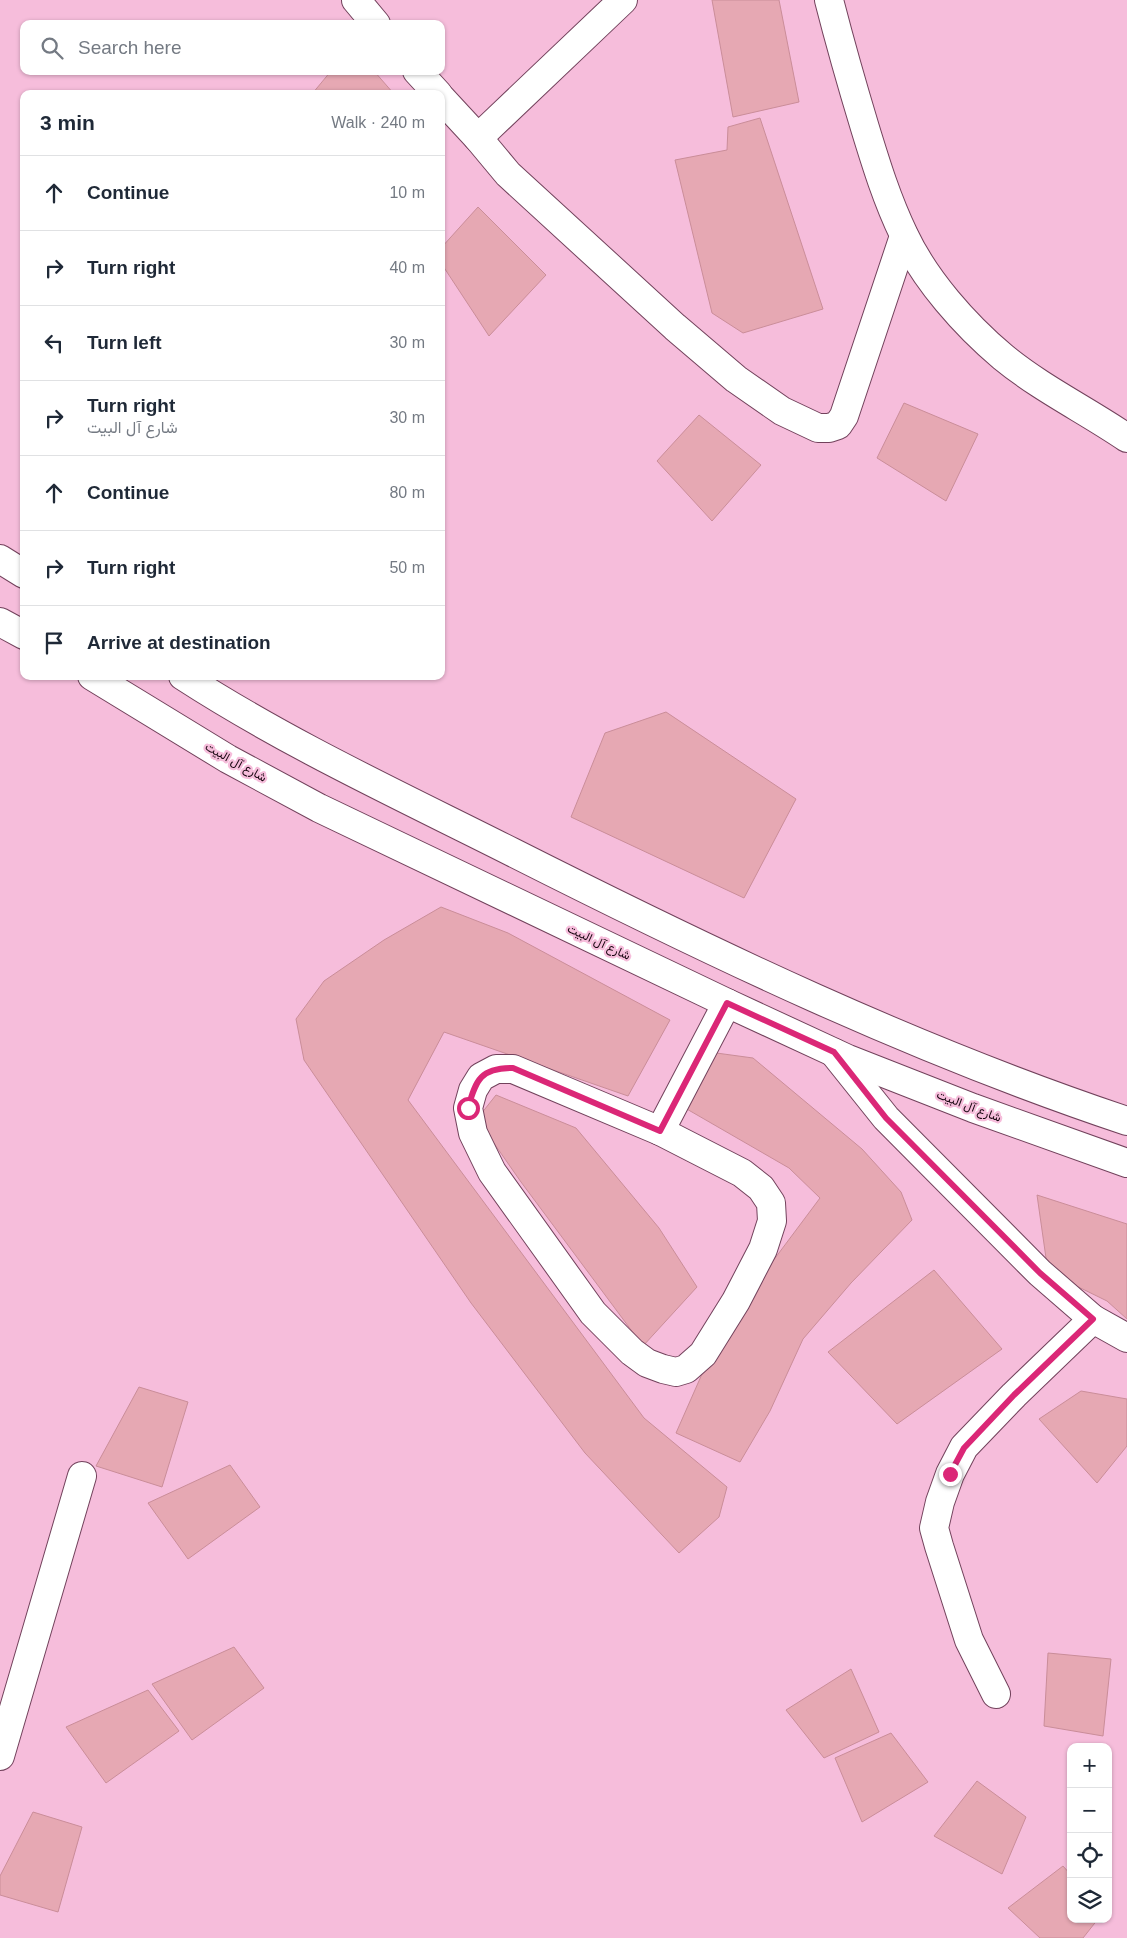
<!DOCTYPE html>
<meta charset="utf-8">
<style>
body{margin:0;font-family:Arial,Vazirmatn,sans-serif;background:#f6f6f7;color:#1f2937}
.controls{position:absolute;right:15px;bottom:15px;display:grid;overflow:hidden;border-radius:10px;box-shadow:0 1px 4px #0004}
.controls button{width:45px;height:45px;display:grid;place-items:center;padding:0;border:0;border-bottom:1px solid #e0e1e3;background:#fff;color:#1f2937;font:25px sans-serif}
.stop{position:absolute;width:15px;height:15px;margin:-11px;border:4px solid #db2777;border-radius:50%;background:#fff}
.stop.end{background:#db2777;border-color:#fff;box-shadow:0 1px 5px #0008}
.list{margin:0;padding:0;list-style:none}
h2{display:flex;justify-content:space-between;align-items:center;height:65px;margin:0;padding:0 20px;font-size:21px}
h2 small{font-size:16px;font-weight:400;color:#747a83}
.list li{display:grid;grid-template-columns:32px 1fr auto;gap:15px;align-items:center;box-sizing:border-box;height:75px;padding:0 20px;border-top:1px solid #e0e1e3}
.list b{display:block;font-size:19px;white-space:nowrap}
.list p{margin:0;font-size:16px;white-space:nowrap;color:#747a83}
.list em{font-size:16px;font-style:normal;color:#747a83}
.icon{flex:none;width:28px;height:28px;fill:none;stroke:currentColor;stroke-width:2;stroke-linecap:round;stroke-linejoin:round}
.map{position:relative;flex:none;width:1127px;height:1938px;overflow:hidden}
.search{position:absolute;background:#fff;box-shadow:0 1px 4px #0004;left:20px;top:20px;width:425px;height:55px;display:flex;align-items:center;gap:12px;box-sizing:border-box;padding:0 18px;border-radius:10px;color:#747a83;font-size:19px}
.panel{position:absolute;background:#fff;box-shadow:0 1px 4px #0004;left:20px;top:90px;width:425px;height:590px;border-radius:10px}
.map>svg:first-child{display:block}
.building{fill:#e6a8b3;stroke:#ca8d99}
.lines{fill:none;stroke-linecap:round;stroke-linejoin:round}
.street-casing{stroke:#72425c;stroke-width:30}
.secondary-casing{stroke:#72425c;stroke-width:30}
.street{stroke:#fff;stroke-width:28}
.secondary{stroke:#fff;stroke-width:28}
.route{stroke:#db2777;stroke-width:6}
.labels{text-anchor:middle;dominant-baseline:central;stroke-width:4.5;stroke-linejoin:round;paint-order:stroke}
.street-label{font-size:12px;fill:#180610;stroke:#f6bddb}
</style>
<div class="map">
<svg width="1127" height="1938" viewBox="0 0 1127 1938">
<rect width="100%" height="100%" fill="#f6bddb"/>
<!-- building -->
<g class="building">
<polygon points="712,0 779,0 799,102 733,117"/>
<polygon points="331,71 374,71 394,94 312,94"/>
<polygon points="760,118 823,309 743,333 712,313 675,160 727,150 728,127"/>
<polygon points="478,207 546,275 489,336 441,263 441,248"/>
<polygon points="904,403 978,434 946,501 877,458"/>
<polygon points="699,415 761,465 712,521 657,461"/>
<polygon points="666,712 796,799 744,898 571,817 605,733"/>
<polygon points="441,907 508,933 670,1020 628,1096 444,1032 408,1100 644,1418 727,1487 719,1517 679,1553 585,1453 471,1303 304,1060 296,1019 324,981 384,940"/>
<polygon points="709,1052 753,1058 862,1149 901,1192 912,1220 851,1283 803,1339 770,1411 740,1462 676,1433 702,1374 755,1285 820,1198 789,1168 685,1108"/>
<polygon points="496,1095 576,1128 659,1228 697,1287 643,1346 521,1182 477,1119"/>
<polygon points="1037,1195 1127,1224 1127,1319 1107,1301 1048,1272"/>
<polygon points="934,1270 1002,1349 897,1424 828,1352"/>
<polygon points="139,1387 188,1402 162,1487 96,1466"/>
<polygon points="1081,1391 1127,1399 1127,1446 1097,1483 1039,1419"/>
<polygon points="230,1465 260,1507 188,1559 148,1503"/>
<polygon points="234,1647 264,1688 192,1740 152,1684"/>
<polygon points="1048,1653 1111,1659 1103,1736 1044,1726"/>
<polygon points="851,1669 879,1732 824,1758 786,1710"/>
<polygon points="148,1690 179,1731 106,1783 66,1727"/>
<polygon points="891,1733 928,1782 862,1822 835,1758"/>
<polygon points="977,1781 1026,1817 1002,1874 934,1836"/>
<polygon points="33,1812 82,1827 58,1912 0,1895 0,1876"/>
<polygon points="1063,1866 1071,1875 1071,1919 1098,1919 1083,1938 1040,1938 1008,1908"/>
</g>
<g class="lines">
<defs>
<g id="street">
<polyline points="356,0 376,24"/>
<path d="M829,0C840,43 852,85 865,128C876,164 887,200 904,235C925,280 965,325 1003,357C1042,389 1086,410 1127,438"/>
<polyline points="417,71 438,94"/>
<polyline points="441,98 478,138 623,0"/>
<polyline points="478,138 508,174 675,327 736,379 782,411 818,428 829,428 838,425 844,416 904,236"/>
<polyline points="834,1053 886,1118 1040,1273 1093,1319 1127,1338"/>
<polygon points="496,1069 513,1069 660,1131 742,1173 761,1188 771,1203 772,1221 763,1249 736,1301 703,1354 686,1369 676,1372 663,1369 647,1363 632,1352 593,1313 492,1172 473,1133 468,1108 473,1090 481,1077"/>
<polyline points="660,1131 727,1003"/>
<polyline points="996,1694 969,1640 939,1546 934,1528 940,1502 950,1474 964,1447 1014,1395 1093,1319"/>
<polyline points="0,1756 82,1476"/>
</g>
<g id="secondary">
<polyline points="0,559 24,574"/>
<polyline points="0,622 24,635"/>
<polyline points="92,676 228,759 319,808 727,1003 848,1059 973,1108 1127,1163"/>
<path d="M183,676C288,744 401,796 512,852C712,953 914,1050 1127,1121"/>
</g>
</defs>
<!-- street casing -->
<use href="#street" class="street-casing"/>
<!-- secondary casing -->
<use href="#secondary" class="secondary-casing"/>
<!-- street -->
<use href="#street" class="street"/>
<!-- secondary -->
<use href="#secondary" class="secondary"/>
</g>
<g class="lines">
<!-- route -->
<path class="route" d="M468,1108C476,1079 481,1068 513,1068L660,1131L727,1003L834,1052L886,1118L1040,1273L1093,1319L1014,1395L964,1448L950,1474"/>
</g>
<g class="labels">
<!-- street labels -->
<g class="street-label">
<text transform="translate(236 762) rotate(29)">شارع آل البيت</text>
<text transform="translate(599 942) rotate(25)">شارع آل البيت</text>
<text transform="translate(969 1106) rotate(21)">شارع آل البيت</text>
</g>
</g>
</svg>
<div class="controls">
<button>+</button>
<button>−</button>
<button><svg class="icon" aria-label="locate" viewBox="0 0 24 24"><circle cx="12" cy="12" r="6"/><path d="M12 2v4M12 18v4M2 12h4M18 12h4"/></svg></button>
<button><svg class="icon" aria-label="layers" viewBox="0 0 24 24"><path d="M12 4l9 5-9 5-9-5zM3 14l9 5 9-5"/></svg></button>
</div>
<div class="stop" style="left:468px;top:1108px"></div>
<div class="stop end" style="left:950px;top:1474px"></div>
<div class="search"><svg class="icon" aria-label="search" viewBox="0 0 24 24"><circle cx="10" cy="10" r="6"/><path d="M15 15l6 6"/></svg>Search here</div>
<section class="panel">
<h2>3 min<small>Walk · 240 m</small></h2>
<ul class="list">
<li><svg class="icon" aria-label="ahead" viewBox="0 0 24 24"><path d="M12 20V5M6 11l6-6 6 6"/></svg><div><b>Continue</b></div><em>10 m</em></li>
<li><svg class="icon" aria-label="right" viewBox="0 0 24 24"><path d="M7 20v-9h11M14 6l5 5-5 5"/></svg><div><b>Turn right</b></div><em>40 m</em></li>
<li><svg class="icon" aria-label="left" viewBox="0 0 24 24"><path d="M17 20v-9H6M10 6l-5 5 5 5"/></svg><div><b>Turn left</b></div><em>30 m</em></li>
<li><svg class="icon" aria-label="right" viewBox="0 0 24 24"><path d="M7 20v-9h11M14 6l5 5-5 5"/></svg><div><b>Turn right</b><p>شارع آل البيت</p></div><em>30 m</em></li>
<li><svg class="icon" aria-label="ahead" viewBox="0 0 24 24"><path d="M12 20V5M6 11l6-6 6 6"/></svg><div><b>Continue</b></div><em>80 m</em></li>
<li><svg class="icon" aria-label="right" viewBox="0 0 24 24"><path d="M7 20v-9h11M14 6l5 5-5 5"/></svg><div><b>Turn right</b></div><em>50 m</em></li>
<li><svg class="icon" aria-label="arrive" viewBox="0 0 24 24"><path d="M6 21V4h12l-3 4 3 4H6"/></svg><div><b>Arrive at destination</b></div></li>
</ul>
</section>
</div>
